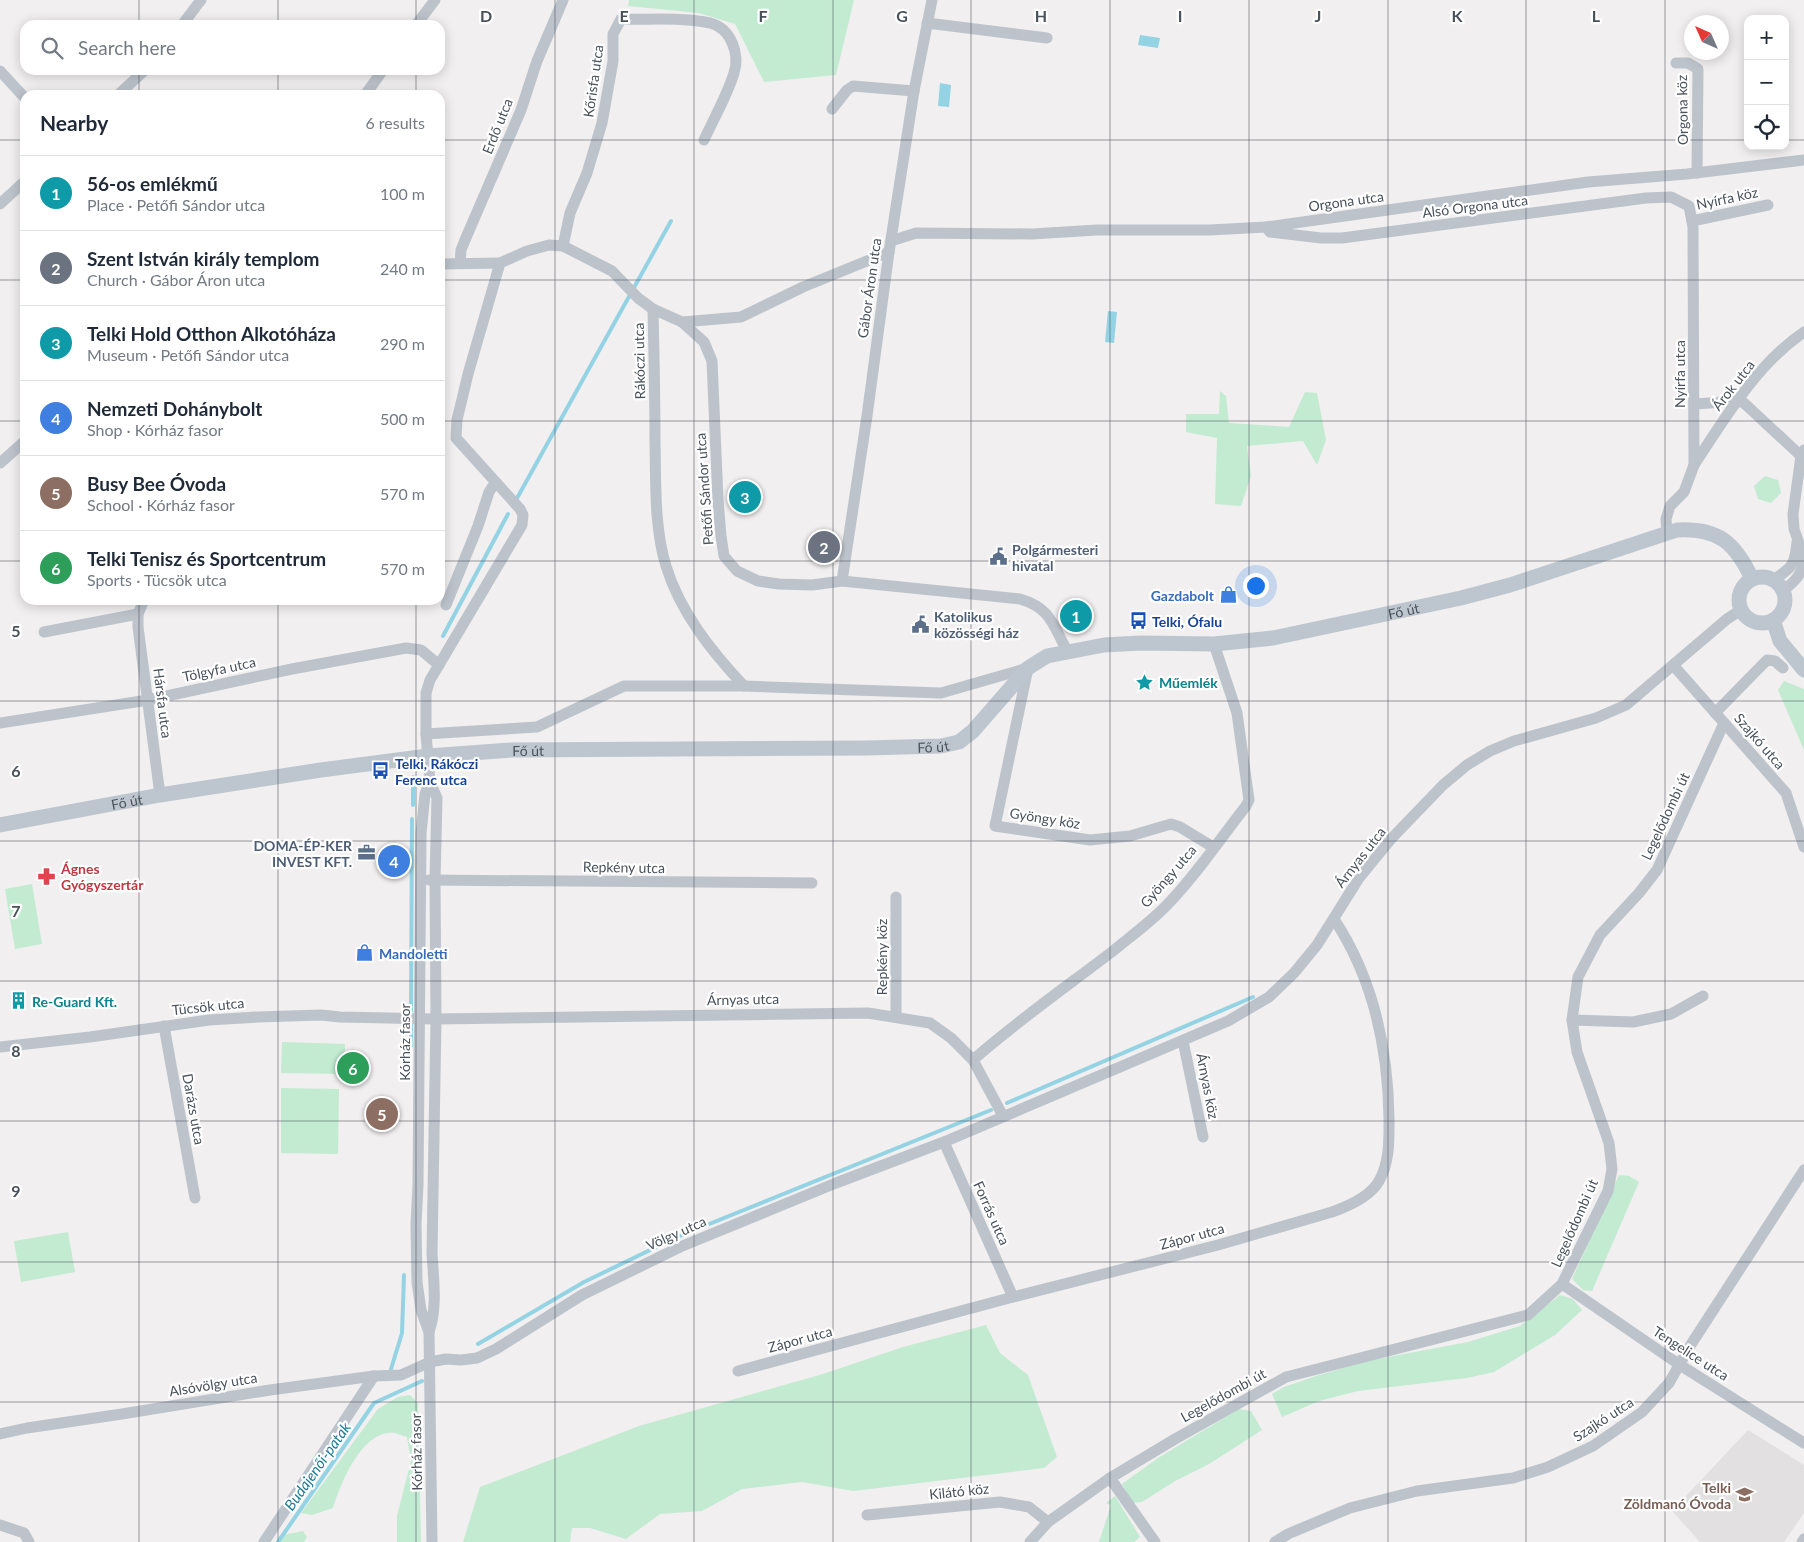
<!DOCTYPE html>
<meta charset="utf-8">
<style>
body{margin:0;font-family:Lato,sans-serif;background:#f2f2f3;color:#1f2937}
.controls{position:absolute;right:15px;top:15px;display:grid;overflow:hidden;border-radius:10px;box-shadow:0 2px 12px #0003}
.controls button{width:45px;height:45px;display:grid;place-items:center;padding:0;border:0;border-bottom:1px solid #e0e1e3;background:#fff;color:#1f2937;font:25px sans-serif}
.compass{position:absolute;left:1684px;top:15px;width:45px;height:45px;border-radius:50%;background:#fff;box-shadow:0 2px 12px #0003;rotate:315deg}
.you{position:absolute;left:1255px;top:585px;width:18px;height:18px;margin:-12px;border:4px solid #fff;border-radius:50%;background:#1a73e8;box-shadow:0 0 0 8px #1a73e833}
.badge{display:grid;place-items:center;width:32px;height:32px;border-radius:50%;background:#2563eb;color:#fff;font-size:16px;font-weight:700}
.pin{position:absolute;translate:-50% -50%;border:2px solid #fff;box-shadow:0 1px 5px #0006}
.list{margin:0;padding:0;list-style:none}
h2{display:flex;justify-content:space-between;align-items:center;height:65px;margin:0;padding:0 20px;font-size:21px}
h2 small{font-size:16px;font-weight:400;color:#747a83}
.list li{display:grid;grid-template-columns:32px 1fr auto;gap:15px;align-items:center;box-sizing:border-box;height:75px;padding:0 20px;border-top:1px solid #e0e1e3}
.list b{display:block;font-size:19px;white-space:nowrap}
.list p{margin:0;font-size:16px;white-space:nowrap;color:#747a83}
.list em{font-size:16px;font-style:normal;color:#747a83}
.icon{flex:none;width:28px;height:28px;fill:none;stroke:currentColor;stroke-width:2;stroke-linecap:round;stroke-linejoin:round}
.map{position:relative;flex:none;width:1804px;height:1542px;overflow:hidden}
.search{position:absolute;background:#fff;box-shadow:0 2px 12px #0003;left:20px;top:20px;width:425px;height:55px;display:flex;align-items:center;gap:12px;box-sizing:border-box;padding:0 18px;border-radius:15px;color:#747a83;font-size:19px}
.panel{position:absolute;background:#fff;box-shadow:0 2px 12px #0003;left:20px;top:90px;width:425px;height:515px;border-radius:15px}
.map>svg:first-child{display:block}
.education{fill:#e2e0e0}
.green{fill:#c2ebd2}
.water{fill:#93d3e4}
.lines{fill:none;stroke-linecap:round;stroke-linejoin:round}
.stream{stroke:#93d3e4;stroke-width:4}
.minor{stroke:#bcc3cb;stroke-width:11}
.secondary{stroke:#bdc6cf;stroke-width:15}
.grid{fill:none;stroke:#49525b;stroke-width:1;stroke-opacity:0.55}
.labels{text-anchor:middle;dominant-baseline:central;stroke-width:4.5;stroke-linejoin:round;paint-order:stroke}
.street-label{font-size:14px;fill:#49525b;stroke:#fff}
.service-label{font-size:14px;font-weight:bold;fill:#4e5e75;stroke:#fff;text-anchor:start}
.shop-label{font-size:14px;font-weight:bold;fill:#366cbe;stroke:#fff;text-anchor:end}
.transit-label{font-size:14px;font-weight:bold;fill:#164399;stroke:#fff;text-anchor:start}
.culture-label{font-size:14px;font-weight:bold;fill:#0d838f;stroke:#fff;text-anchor:start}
.health-label{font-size:14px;font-weight:bold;fill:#be3a42;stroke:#fff;text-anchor:start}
.education-label{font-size:14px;font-weight:bold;fill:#785e54;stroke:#fff;text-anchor:end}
.water-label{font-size:15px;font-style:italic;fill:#1a7b96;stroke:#fff}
.grid-label{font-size:16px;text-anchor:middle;font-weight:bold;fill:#49525b;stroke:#fff;stroke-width:4.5;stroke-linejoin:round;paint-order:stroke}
</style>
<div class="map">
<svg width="1804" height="1542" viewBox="0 0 1804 1542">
<rect width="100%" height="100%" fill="#f1efef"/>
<!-- education -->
<polygon class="education" points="1748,1430 1804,1465 1804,1513 1784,1542 1700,1542 1672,1511"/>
<!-- green -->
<g class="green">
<polygon points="629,0 854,0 836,75 764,82 735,24 699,13 628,6"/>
<polygon points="1220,391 1226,396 1229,423 1289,427 1305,392 1317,393 1326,440 1317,465 1303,441 1247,446 1251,476 1241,506 1215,504 1217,438 1186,432 1186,414 1219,414"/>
<polygon points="1765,476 1778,480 1781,493 1771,503 1758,499 1754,486"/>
<polygon points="1784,681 1804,689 1804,750 1778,690"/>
<polygon points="32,884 42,944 15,949 5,889"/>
<polygon points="282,1042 345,1044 345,1074 281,1073"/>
<polygon points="281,1088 339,1089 338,1154 281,1153"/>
<polygon points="1619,1175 1629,1176 1639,1182 1592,1291 1583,1290 1572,1279"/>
<polygon points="68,1232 75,1272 21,1282 14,1241"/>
<polygon points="1560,1295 1573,1299 1582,1310 1555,1335 1494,1372 1467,1378 1358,1391 1319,1401 1282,1417 1272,1394 1284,1387 1316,1376 1367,1361 1468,1342 1520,1326"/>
<polygon points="986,1325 1000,1353 1028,1375 1057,1457 1044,1468 853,1491 802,1482 742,1489 702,1511 660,1514 626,1539 590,1528 572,1528 570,1542 463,1542 480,1487 639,1426 823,1374 903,1347"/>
<path d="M410,1395L418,1403L421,1542H397V1516L411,1461L407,1437C403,1436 399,1434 395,1433C362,1429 341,1483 333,1508L312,1515L301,1513L378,1409L398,1397Z"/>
<polygon points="1239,1409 1251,1411 1262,1430 1209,1464 1175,1481 1142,1502 1132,1503 1122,1484 1158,1458"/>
<polygon points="1115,1496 1140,1537 1134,1542 1099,1542 1111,1505 1106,1503"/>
<polygon points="303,1531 307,1537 304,1542 278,1542 283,1535"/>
</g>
<!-- water -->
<g class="water">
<polygon points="1140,35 1160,38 1158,48 1138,45"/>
<polygon points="940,83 951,85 949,107 938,106"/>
<polygon points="1108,311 1117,312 1114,343 1105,342"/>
</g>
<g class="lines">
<!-- stream -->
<g class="stream">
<polyline points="516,500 671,221"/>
<polyline points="443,636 508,514"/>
<polyline points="413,805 413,777"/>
<polyline points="411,1012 412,819"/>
<polyline points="411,1046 411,1024"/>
<polyline points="1007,1103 1253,997"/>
<polyline points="478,1344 584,1282 677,1237 991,1110"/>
<polyline points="391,1369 402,1333 404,1275"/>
<polyline points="278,1542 374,1403 422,1381"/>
</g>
<!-- minor -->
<g class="minor">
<polyline points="927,23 1047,38"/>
<polyline points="182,25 201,0"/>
<polyline points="416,25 435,0"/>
<polyline points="1676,63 1688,63 1698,69 1697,173"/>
<polyline points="0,71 25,98"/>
<polyline points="118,95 145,70"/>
<polyline points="365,95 383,70"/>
<polyline points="832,109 847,90 853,86 914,91"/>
<polyline points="0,204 25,181"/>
<polyline points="1692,221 1768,205"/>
<polyline points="1266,227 1270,232 1321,238 1342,238 1646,198 1671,197 1689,206 1693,227 1694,465 1684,492 1670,506 1666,519 1667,534"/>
<polyline points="891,241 916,233 1032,234 1097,230 1210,230 1266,227 1588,182 1687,174 1804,160"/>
<path d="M563,246L570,213L587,173L602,123L613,61V34L621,19C650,20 682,17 710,23C731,28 740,54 734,73C727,96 714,118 704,140"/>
<polyline points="460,263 461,250 465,240 521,110 537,61 563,0"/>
<polyline points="440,264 500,263"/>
<path d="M653,309C654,353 655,397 655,442C656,483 654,527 666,566C680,612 712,652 744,686"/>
<path d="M682,322L704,342L712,361L718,500L721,536L724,556L737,571L758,581L779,584L812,585L842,581L1020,599C1051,608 1053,625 1067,651"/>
<polyline points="1695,404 1738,401 1744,403 1801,456"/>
<polyline points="1804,450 1801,456 1793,514 1794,529 1804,557"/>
<polyline points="0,463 25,441"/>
<path d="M1694,465C1725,418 1757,364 1804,332"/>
<path d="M1773,580C1792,568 1795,565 1797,542"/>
<polyline points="842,581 867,416 889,252 914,91 932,0"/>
<path d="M1783,591C1794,582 1802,575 1804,560"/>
<polyline points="144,600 138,614 138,627 160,795"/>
<polyline points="446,605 478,526 489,492 495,483"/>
<polyline points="44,632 138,614"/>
<polyline points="1673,665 1786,793 1804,847"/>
<polyline points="1715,713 1767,660 1775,661 1783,668"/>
<polyline points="0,723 148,700 292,669 406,648 421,650 439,665"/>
<polyline points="426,734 537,727 624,686 744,686 941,693 1028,668 995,826 1090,840 1130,836 1171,824 1180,827 1213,847"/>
<polyline points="430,782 425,794 421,833 418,1185 416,1224 417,1282 421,1310 429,1332 432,1542"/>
<polyline points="429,880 812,883"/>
<polyline points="896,897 896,1017"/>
<polyline points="1572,1020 1633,1022 1671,1014 1703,996"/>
<polyline points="164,1026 195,1198"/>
<polyline points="1183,1041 1203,1137"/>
<polyline points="0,1047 90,1037 209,1020 258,1017 321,1015 340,1017 436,1019 868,1013 930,1023 951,1038 973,1060 1003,1116"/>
<path d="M973,1060C1017,1021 1066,987 1113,951C1130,937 1149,923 1165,907C1194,878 1220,839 1246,806L1249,800L1237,713L1214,644"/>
<polyline points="944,1142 1013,1297"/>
<polyline points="1562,1284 1680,1365 1804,1443"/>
<path d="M429,1332C438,1307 433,1277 432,1252L436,1019L435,880L437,798L430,782L426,734V693L430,680L522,525L523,515L520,509L456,438L457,420L468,374L500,263L527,251L549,245L563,246L612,271L638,298L653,309L682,322L741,317L803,287L889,252"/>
<path d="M738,1371L1013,1297L1218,1245L1332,1212C1349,1206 1370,1197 1379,1181C1390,1162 1389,1139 1389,1118C1388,1048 1373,978 1334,919"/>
<polyline points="0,1434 27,1428 122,1414 270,1390 374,1376 401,1375 430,1362 446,1359 461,1360 477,1358 496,1349 582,1295 680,1247 836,1183 944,1142 1228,1021 1269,997 1294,973 1317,945 1359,878 1391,839 1443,785 1467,765 1490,751 1514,741 1596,718 1626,705 1727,619 1741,610"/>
<polyline points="1110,1478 1155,1542"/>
<polyline points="867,1515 1000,1502 1029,1507 1048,1522"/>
<polyline points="0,1525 24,1533 29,1542"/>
<polyline points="264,1542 374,1376"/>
<polyline points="1030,1542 1048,1522 1110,1478 1175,1439 1286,1377 1528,1315 1562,1284 1608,1191 1612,1169 1609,1143 1577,1052 1572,1020 1578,977 1600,935 1639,893 1657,870 1724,723"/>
<polyline points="1275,1542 1288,1534 1350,1508 1417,1491 1513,1478 1548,1467 1593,1446 1642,1412 1669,1383 1690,1346 1804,1170"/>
<polyline points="1802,1542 1804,1539"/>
</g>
<!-- secondary -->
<g class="secondary">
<circle cx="1762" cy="600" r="23"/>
<polyline points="1773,620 1780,641 1804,670"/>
<path id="s1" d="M0,825L160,795L321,770L428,756L512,750L866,748L941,746L959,742L973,731L1028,668L1047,656L1104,645L1141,643L1214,644L1273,638L1461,598L1510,585L1677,530C1718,528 1735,542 1752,579"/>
</g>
</g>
<!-- grid -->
<path class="grid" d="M139,0V25M278,0V25M416,0V25M555,0V1542M694,0V1542M833,0V1542M971,0V1542M1110,0V1542M1249,0V1542M1388,0V1542M1526,0V1542M1665,0V1542M139,70V95M278,70V95M416,70V95M0,140H25M440,140H1748M1785,140H1804M0,280H25M440,280H1804M0,421H25M440,421H1804M0,561H25M440,561H1804M139,600V1542M278,600V1542M416,600V1542M0,701H1804M0,841H1804M0,981H1804M0,1121H1804M0,1262H1804M0,1402H1804"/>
<!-- icons -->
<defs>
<symbol id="civic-bare" viewBox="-9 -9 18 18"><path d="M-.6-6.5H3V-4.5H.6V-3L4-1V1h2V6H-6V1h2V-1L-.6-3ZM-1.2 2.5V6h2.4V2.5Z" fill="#5c6f8a" stroke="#fff" stroke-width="2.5" paint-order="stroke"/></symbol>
<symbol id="shop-bare" viewBox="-9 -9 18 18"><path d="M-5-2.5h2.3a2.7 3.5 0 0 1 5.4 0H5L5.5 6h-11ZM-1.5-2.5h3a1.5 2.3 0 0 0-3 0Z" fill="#3f7fe0" stroke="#fff" stroke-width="2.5" paint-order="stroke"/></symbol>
<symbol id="bus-bare" viewBox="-9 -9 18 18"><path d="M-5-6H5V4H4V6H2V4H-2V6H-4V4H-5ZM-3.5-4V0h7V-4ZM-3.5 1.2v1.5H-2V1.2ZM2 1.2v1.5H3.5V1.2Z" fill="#1a4fb4" stroke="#fff" stroke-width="2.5" paint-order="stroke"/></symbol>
<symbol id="sight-bare" viewBox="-9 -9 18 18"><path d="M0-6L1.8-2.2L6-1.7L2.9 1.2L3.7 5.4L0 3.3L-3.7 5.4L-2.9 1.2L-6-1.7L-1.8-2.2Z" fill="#0f9aa8" stroke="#fff" stroke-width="2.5" paint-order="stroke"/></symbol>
<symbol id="office-bare" viewBox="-9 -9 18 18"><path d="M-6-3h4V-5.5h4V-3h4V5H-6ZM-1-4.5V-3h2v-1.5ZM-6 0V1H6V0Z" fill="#5c6f8a" stroke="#fff" stroke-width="2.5" paint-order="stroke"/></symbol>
<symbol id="pharmacy-bare" viewBox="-9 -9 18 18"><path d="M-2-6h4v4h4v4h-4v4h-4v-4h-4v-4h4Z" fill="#e0444e" stroke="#fff" stroke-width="2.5" paint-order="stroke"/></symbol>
<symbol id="building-bare" viewBox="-9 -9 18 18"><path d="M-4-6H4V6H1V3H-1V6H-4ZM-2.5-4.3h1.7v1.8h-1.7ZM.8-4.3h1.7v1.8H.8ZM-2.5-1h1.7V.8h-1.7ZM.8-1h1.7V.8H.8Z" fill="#0f9aa8" stroke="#fff" stroke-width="2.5" paint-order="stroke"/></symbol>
<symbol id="school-bare" viewBox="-9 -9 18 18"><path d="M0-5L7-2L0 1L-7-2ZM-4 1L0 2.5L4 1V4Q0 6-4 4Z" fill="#8d6e63" stroke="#fff" stroke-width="2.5" paint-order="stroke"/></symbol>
</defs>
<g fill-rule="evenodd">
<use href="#civic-bare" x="986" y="544" width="25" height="25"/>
<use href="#shop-bare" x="1216" y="582" width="25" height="25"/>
<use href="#bus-bare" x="1126" y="608" width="25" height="25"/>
<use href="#civic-bare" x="908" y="612" width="25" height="25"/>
<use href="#sight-bare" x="1132" y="670" width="25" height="25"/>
<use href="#bus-bare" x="368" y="758" width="25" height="25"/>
<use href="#office-bare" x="354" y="840" width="25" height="25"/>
<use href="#pharmacy-bare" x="34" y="864" width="25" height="25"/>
<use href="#shop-bare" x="352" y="940" width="25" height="25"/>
<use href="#building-bare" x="6" y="988" width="25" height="25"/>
<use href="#school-bare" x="1732" y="1482" width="25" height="25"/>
</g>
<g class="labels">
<!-- street labels -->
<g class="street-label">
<text transform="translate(593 81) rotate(-82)">Kőrisfa utca</text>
<text transform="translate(1682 110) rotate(-91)">Orgona köz</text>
<text transform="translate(497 126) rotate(-68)">Erdő utca</text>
<text transform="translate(1727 198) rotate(-12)">Nyírfa köz</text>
<text transform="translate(1346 201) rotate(-8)">Orgona utca</text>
<text transform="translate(1475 206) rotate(-7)">Alsó Orgona utca</text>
<text transform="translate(869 288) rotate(-82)">Gábor Áron utca</text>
<text transform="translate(639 361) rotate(-91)">Rákóczi utca</text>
<text transform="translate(1679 374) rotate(-90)">Nyírfa utca</text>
<text transform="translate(1733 385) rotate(-52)">Árok utca</text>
<text transform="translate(704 489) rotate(-94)">Petőfi Sándor utca</text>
<text stroke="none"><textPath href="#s1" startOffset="1450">Fő út</textPath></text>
<text transform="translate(219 669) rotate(-12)">Tölgyfa utca</text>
<text transform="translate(163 703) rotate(83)">Hársfa utca</text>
<text transform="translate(1760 741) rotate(49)">Szajkó utca</text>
<text stroke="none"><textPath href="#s1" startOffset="939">Fő út</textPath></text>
<text stroke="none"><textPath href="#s1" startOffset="534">Fő út</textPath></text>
<text stroke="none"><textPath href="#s1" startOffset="129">Fő út</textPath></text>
<text transform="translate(1665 816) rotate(-65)">Legelődombi út</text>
<text transform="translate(1045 818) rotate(9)">Gyöngy köz</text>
<text transform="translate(1360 857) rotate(-52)">Árnyas utca</text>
<text transform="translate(624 867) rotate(1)">Repkény utca</text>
<text transform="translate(1168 876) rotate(-49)">Gyöngy utca</text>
<text transform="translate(881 957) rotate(-90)">Repkény köz</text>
<text transform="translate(743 999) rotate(-1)">Árnyas utca</text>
<text transform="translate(208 1006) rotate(-6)">Tücsök utca</text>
<text transform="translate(404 1042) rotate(-90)">Kórház fasor</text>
<text transform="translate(1208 1086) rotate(79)">Árnyas köz</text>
<text transform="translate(194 1109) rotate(80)">Darázs utca</text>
<text transform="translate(992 1213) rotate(66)">Forrás utca</text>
<text transform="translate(1574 1223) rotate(-66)">Legelődombi út</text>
<text transform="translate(676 1233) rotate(-24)">Völgy utca</text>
<text transform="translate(1192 1236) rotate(-15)">Zápor utca</text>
<text transform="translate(800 1339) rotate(-15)">Zápor utca</text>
<text transform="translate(1691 1353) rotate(33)">Tengelice utca</text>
<text transform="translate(213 1384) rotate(-9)">Alsóvölgy utca</text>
<text transform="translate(1223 1395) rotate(-29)">Legelődombi út</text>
<text transform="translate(1603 1419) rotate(-33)">Szajkó utca</text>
<text transform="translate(416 1452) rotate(-91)">Kórház fasor</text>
<text transform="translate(959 1491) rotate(-6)">Kilátó köz</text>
</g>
<!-- service labels -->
<g class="service-label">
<text x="1012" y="549">Polgármesteri<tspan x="1012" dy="16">hivatal</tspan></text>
<text x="934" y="616">Katolikus<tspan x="934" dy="16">közösségi ház</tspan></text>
<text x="352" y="845" text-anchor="end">DOMA-ÉP-KER<tspan x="352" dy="16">INVEST KFT.</tspan></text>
</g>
<!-- shop labels -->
<g class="shop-label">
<text x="1214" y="595">Gazdabolt</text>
<text x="379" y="953" text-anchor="start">Mandoletti</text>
</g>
<!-- transit labels -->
<g class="transit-label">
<text x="1152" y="621">Telki, Ófalu</text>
<text x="395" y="763">Telki, Rákóczi<tspan x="395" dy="16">Ferenc utca</tspan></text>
</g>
<!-- culture labels -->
<g class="culture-label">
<text x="1159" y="682">Műemlék</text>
<text x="32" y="1001">Re-Guard Kft.</text>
</g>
<!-- health labels -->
<g class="health-label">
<text x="61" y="868">Ágnes<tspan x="61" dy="16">Gyógyszertár</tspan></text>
</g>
<!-- education labels -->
<g class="education-label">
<text x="1731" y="1487">Telki<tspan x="1731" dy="16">Zöldmanó Óvoda</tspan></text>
</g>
<!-- water labels -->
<g class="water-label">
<text transform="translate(317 1466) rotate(-55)">Budajenői-patak</text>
</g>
</g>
<g class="grid-label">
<text x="486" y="22">D</text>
<text x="624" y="22">E</text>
<text x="763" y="22">F</text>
<text x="902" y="22">G</text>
<text x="1041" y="22">H</text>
<text x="1180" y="22">I</text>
<text x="1318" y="22">J</text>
<text x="1457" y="22">K</text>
<text x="1596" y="22">L</text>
<text x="16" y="637">5</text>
<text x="16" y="777">6</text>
<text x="16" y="917">7</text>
<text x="16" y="1057">8</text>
<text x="16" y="1197">9</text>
</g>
</svg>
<div class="controls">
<button>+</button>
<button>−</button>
<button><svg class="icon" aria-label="locate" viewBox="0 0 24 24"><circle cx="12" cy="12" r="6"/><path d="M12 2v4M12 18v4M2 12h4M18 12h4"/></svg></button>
</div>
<svg class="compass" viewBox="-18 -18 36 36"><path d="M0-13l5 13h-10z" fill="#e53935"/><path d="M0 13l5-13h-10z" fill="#747a83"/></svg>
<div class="you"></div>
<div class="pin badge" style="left:1076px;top:616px;background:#0f9aa8">1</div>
<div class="pin badge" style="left:824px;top:547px;background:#6b7280">2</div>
<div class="pin badge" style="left:745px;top:497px;background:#0f9aa8">3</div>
<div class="pin badge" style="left:394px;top:861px;background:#3f7fe0">4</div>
<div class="pin badge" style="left:382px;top:1114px;background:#8d6e63">5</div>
<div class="pin badge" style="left:353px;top:1068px;background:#2e9e5b">6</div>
<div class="search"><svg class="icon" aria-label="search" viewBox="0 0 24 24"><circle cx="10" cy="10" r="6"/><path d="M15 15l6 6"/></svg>Search here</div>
<section class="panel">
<h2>Nearby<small>6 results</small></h2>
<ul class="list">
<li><span class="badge" style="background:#0f9aa8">1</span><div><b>56-os emlékmű</b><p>Place · Petőfi Sándor utca</p></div><em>100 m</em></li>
<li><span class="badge" style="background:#6b7280">2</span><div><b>Szent István király templom</b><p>Church · Gábor Áron utca</p></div><em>240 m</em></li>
<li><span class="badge" style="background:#0f9aa8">3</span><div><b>Telki Hold Otthon Alkotóháza</b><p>Museum · Petőfi Sándor utca</p></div><em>290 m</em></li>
<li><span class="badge" style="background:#3f7fe0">4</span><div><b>Nemzeti Dohánybolt</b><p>Shop · Kórház fasor</p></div><em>500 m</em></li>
<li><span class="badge" style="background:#8d6e63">5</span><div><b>Busy Bee Óvoda</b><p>School · Kórház fasor</p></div><em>570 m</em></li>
<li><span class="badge" style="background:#2e9e5b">6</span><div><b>Telki Tenisz és Sportcentrum</b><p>Sports · Tücsök utca</p></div><em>570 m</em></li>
</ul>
</section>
</div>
